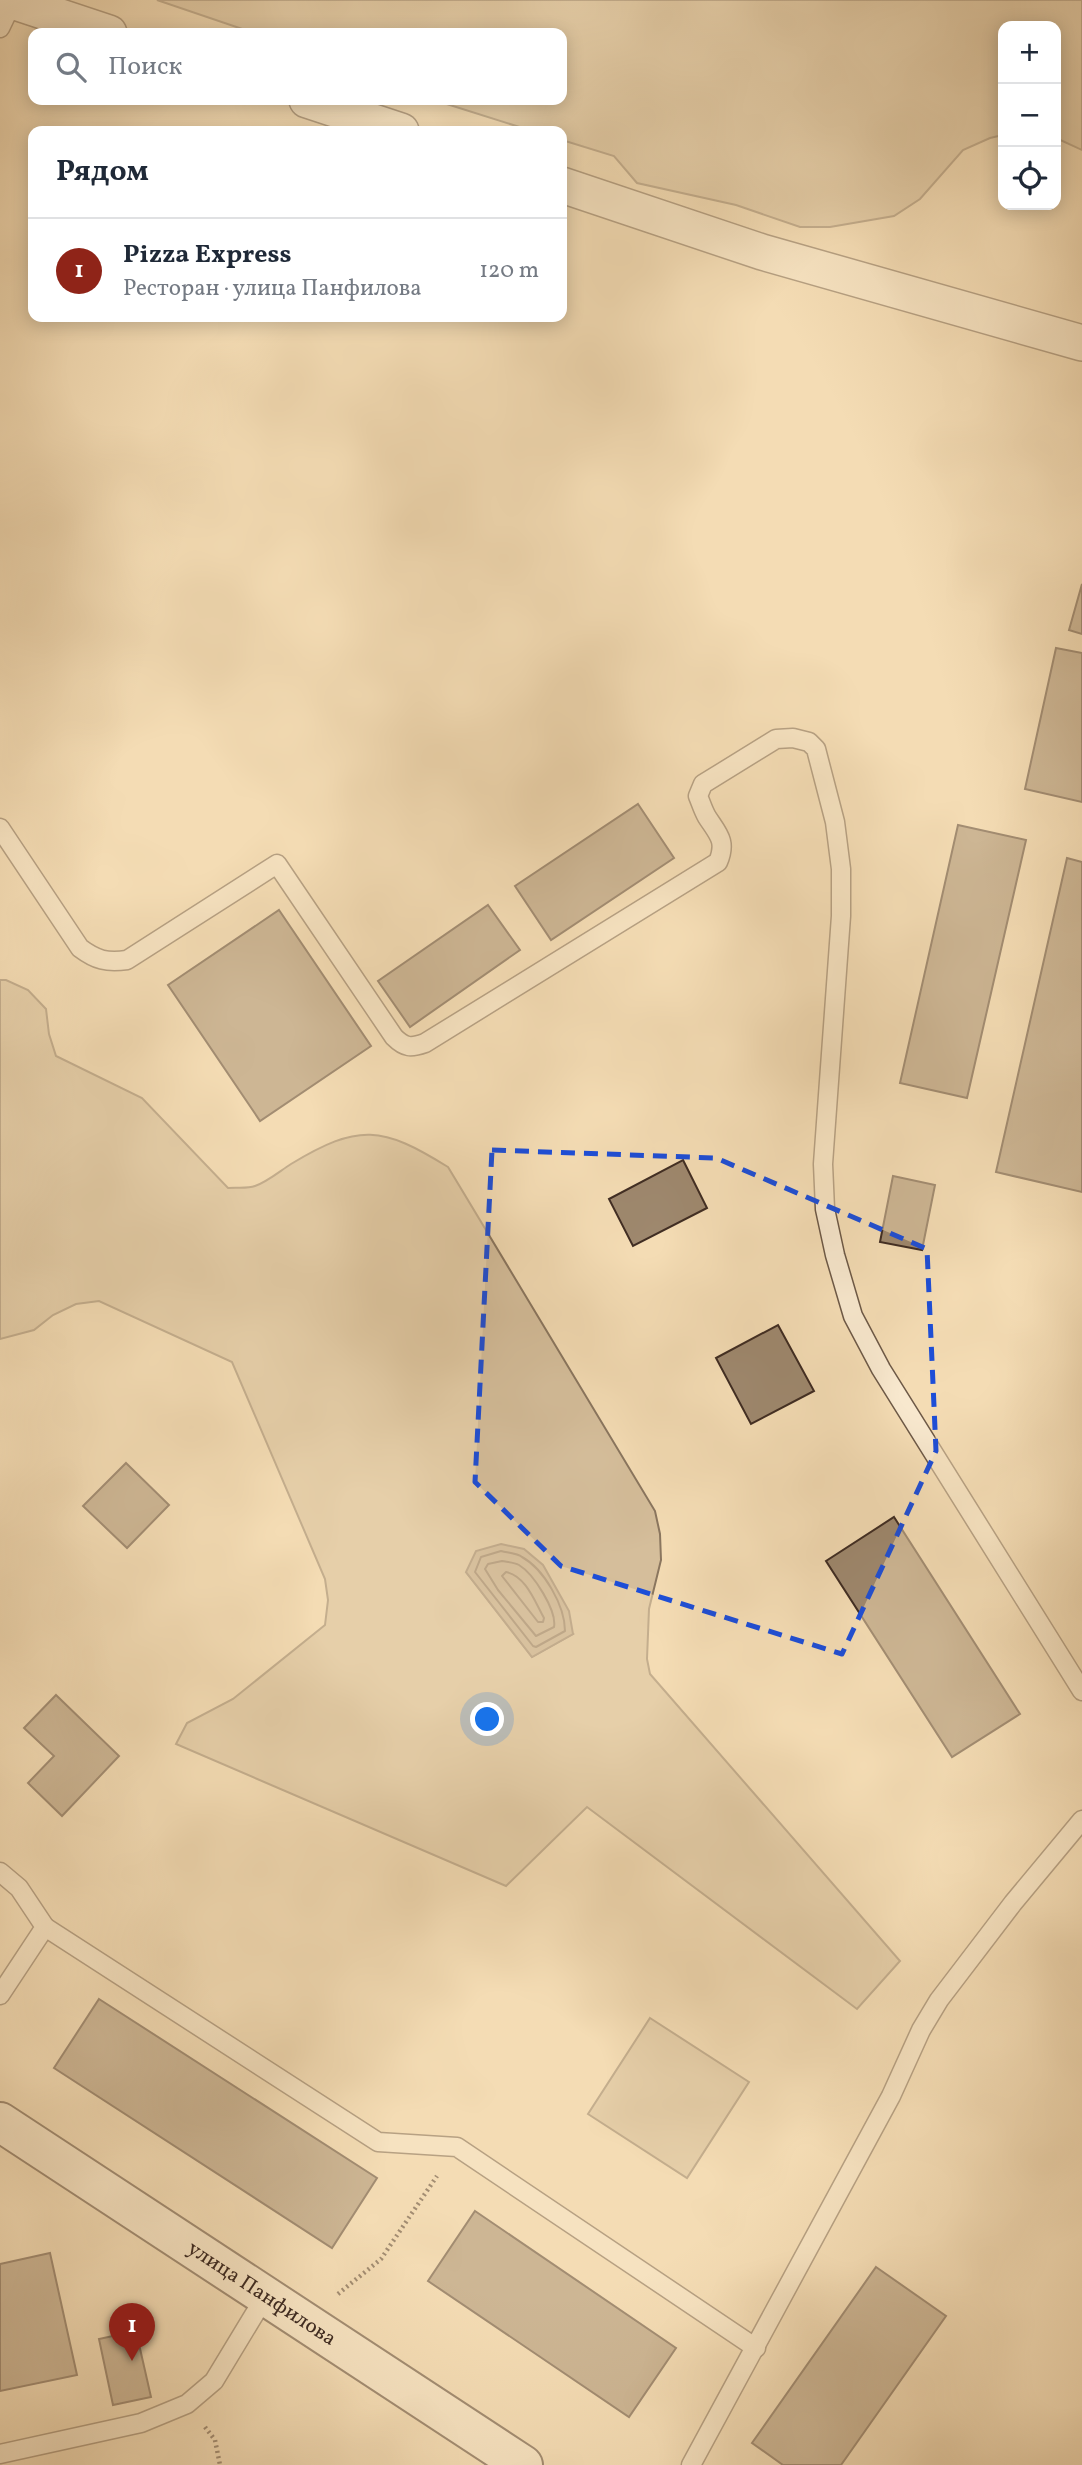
<!DOCTYPE html>
<html lang="ru">
<meta charset="utf-8">
<style>
body{margin:0;font-family:Vollkorn,serif;background:#f6f6f7;color:#1f2937}
.controls{position:absolute;right:21px;top:21px;display:grid;overflow:hidden;border-radius:14px;box-shadow:0 4px 18px #0003}
.controls button{width:63px;height:63px;display:grid;place-items:center;padding:0;border:0;border-bottom:2px solid #e0e1e3;background:#fff;color:#1f2937;font:35px sans-serif}
.you{position:absolute;left:488px;top:1720px;width:24px;height:24px;margin:-18px;border:5px solid #fff;border-radius:50%;background:#1a73e8;box-shadow:0 0 0 10px #1a73e833}
.badge{display:grid;place-items:center;width:46px;height:46px;border-radius:50%;background:#8f2418;color:#fff;font-size:23px;font-weight:700}
.pin{position:absolute;translate:-50% -58px;filter:drop-shadow(0 2px 4px #0008)}
.pin::after{content:'';position:absolute;top:37px;width:24px;height:21px;background:inherit;clip-path:polygon(0 0,100% 0,50% 100%)}
.list{margin:0;padding:0;list-style:none}
h2{display:flex;justify-content:space-between;align-items:center;height:91px;margin:0;padding:0 28px;font-size:30px}
h2 small{font-size:23px;font-weight:400;color:#747a83}
.list li{display:grid;grid-template-columns:46px 1fr auto;gap:21px;align-items:center;box-sizing:border-box;height:105px;padding:0 28px;border-top:2px solid #e0e1e3}
.list b{display:block;font-size:26px;white-space:nowrap}
.list p{margin:0;font-size:23px;white-space:nowrap;color:#747a83}
.list em{font-size:23px;font-style:normal;color:#747a83}
.icon{flex:none;width:38px;height:38px;fill:none;stroke:currentColor;stroke-width:2;stroke-linecap:round;stroke-linejoin:round}
.map{position:relative;flex:none;width:1082px;height:2465px;overflow:hidden}
.search{position:absolute;background:#fff;box-shadow:0 4px 18px #0003;left:28px;top:28px;width:539px;height:77px;display:flex;align-items:center;gap:18px;box-sizing:border-box;padding:0 24px;border-radius:14px;color:#747a83;font-size:26px}
.panel{position:absolute;background:#fff;box-shadow:0 4px 18px #0003;left:28px;top:126px;width:539px;height:196px;border-radius:14px}
.map>svg:first-child{display:block}
.green{fill:#d5be9b;stroke:#8a765f;stroke-width:2;fill-rule:evenodd}
.water{fill:#b7a083;stroke:#87725d;stroke-width:2}
.lines{fill:none;stroke-linecap:round;stroke-linejoin:round}
.shore{stroke:#7c6653;stroke-width:2}
.building{fill:#9e886e;stroke:#402d23;stroke-width:2}
.lane-casing{stroke:#6d5947;stroke-width:21}
.street-casing{stroke:#6d5947;stroke-width:38}
.secondary-casing{stroke:#402d23;stroke-width:42}
.path{stroke:#402d23;stroke-width:4.5;stroke-dasharray:2 3.5;stroke-linecap:butt}
.lane{stroke:#f8e8ce;stroke-width:18}
.street{stroke:#f8e8ce;stroke-width:35}
.secondary{stroke:#f8e8ce;stroke-width:38}
.marked{fill:none;stroke:#1d4ed8;stroke-width:5;stroke-dasharray:14 9;stroke-linejoin:round}
.labels{text-anchor:middle;dominant-baseline:central;stroke-width:7;stroke-linejoin:round;paint-order:stroke}
.street-label{font-size:21px;fill:#402d23;stroke:#f8e8ce}
</style>
<div class="map">
<svg width="1082" height="2465" viewBox="0 0 1082 2465">
<rect width="100%" height="100%" fill="#f4dcb4"/>
<filter id="stains"><feTurbulence type="fractalNoise" baseFrequency=".00286" numOctaves="4"/><feColorMatrix values="0 0 0 0 .2 0 0 0 0 .09 0 0 0 0 .02 0 0 0 .5 -.17"/></filter>
<radialGradient id="worn" r=".72"><stop offset=".6" stop-color="#630" stop-opacity="0"/><stop offset="1" stop-color="#630" stop-opacity=".3"/></radialGradient>
<!-- green -->
<g class="green">
<polygon points="157,0 1082,0 1082,150 1056,138 1056,26 1003,26 1003,135 990,138 963,150 920,199 894,216 830,227 800,227 736,205 637,183 614,156 562,140 562,131 532,131 434,100 562,100 562,33 254,33"/>
<path d="M0,980H6L28,990L46,1009L49,1034L56,1056L142,1098L228,1188C236,1187 247,1189 255,1186C267,1182 280,1171 291,1164C359,1123 382,1126 448,1167L655,1511L660,1534L661,1560L649,1609L647,1659L650,1674L900,1961L857,2009L587,1807L506,1886L176,1744L187,1723L233,1699L325,1625L328,1600L325,1579L232,1362L99,1301L76,1304L53,1315L34,1330L0,1339ZM466,1572L573,1634L532,1657Z"/>
<polygon points="650,2018 749,2082 687,2178 588,2114"/>
</g>
<!-- water -->
<polygon class="water" points="501,1544 524,1549 543,1565 569,1611 573,1634 532,1657 466,1572 476,1551"/>
<g class="lines">
<!-- shore -->
<g class="shore">
<path d="M501,1551C508,1553 517,1553 522,1557C544,1569 565,1606 565,1631L536,1647L533,1646L475,1572L481,1557Z"/>
<path d="M502,1561C507,1562 514,1562 519,1565C534,1574 557,1611 554,1627L536,1636L498,1590L485,1569L488,1564Z"/>
<path d="M506,1572C526,1576 535,1602 544,1618L543,1622H538L502,1576Z"/>
</g>
</g>
<!-- building -->
<g class="building">
<polygon points="1082,584 1082,634 1069,630"/>
<polygon points="1056,648 1082,653 1082,802 1025,789"/>
<polygon points="638,804 674,858 551,940 515,886"/>
<polygon points="958,825 1026,840 967,1098 900,1083"/>
<polygon points="1067,858 1082,862 1082,1192 996,1172"/>
<polygon points="488,905 520,950 410,1027 378,981"/>
<polygon points="279,910 371,1046 260,1121 168,985"/>
<polygon points="683,1160 707,1208 633,1246 609,1199"/>
<polygon points="893,1176 935,1185 922,1250 880,1242"/>
<polygon points="778,1325 814,1391 751,1424 716,1358"/>
<polygon points="126,1463 169,1505 127,1548 83,1506"/>
<polygon points="894,1517 1020,1714 952,1757 826,1561"/>
<polygon points="56,1695 119,1756 62,1816 28,1783 54,1756 24,1728"/>
<polygon points="99,1999 377,2178 332,2248 54,2068"/>
<polygon points="475,2211 676,2348 629,2417 428,2281"/>
<polygon points="50,2253 77,2375 0,2391 0,2264"/>
<polygon points="876,2267 946,2316 841,2465 783,2465 752,2443"/>
<polygon points="136,2331 151,2397 113,2405 99,2339"/>
</g>
<g class="lines">
<defs>
<g id="lane">
<polyline points="0,28 13,1"/>
<path d="M0,828L80,948C96,960 107,963 127,960L277,864L394,1037C405,1048 411,1048 425,1043L718,862C727,841 718,834 707,817C703,810 701,803 698,796L703,784L776,739L793,738L809,742L816,749L835,822L841,869V916L823,1164L825,1209L835,1255L853,1316L881,1369L1082,1691"/>
<polyline points="0,1872 19,1888 45,1927 0,1995"/>
<polyline points="45,1927 378,2142 457,2147 756,2348"/>
<polyline points="0,2454 141,2423 187,2404 214,2381 266,2295"/>
<polyline points="691,2465 891,2096 921,2030 939,2000 1013,1903 1082,1820"/>
</g>
<g id="street">
<polyline points="9,0 109,33"/>
<polyline points="307,100 401,131"/>
<polyline points="562,185 762,252 1082,343"/>
</g>
<g id="secondary">
<path id="s1" d="M0,2122L523,2465"/>
</g>
</defs>
<!-- lane casing -->
<use href="#lane" class="lane-casing"/>
<!-- street casing -->
<use href="#street" class="street-casing"/>
<!-- secondary casing -->
<use href="#secondary" class="secondary-casing"/>
<!-- path -->
<g class="path">
<polyline points="338,2294 381,2259 437,2176"/>
<polyline points="205,2427 215,2440 220,2465"/>
</g>
<!-- lane -->
<use href="#lane" class="lane"/>
<!-- street -->
<use href="#street" class="street"/>
<!-- secondary -->
<use href="#secondary" class="secondary"/>
</g>
<!-- marked area -->
<path d="M0 0H1082V2465H0ZM492,1150L716,1158L927,1249L936,1451L842,1654L561,1566L475,1482Z" fill="#f4dcb4" fill-opacity=".55" fill-rule="evenodd"/>
<path class="marked" d="M492,1150L716,1158L927,1249L936,1451L842,1654L561,1566L475,1482Z"/>
<g class="labels">
<!-- street labels -->
<g class="street-label">
<text stroke="none"><textPath href="#s1" startOffset="313">улица Панфилова</textPath></text>
</g>
</g>
<rect width="100%" height="100%" filter="url(#stains)"/>
<rect width="100%" height="100%" fill="url(#worn)"/>
</svg>
<div class="controls">
<button>+</button>
<button>−</button>
<button><svg class="icon" aria-label="locate" viewBox="0 0 24 24"><circle cx="12" cy="12" r="6"/><path d="M12 2v4M12 18v4M2 12h4M18 12h4"/></svg></button>
</div>
<div class="you"></div>
<div class="pin badge" style="left:132px;top:2361px">1</div>
<div class="search"><svg class="icon" aria-label="search" viewBox="0 0 24 24"><circle cx="10" cy="10" r="6"/><path d="M15 15l6 6"/></svg>Поиск</div>
<section class="panel">
<h2>Рядом<small></small></h2>
<ul class="list">
<li><span class="badge">1</span><div><b>Pizza Express</b><p>Ресторан · улица Панфилова</p></div><em>120 m</em></li>
</ul>
</section>
</div>
